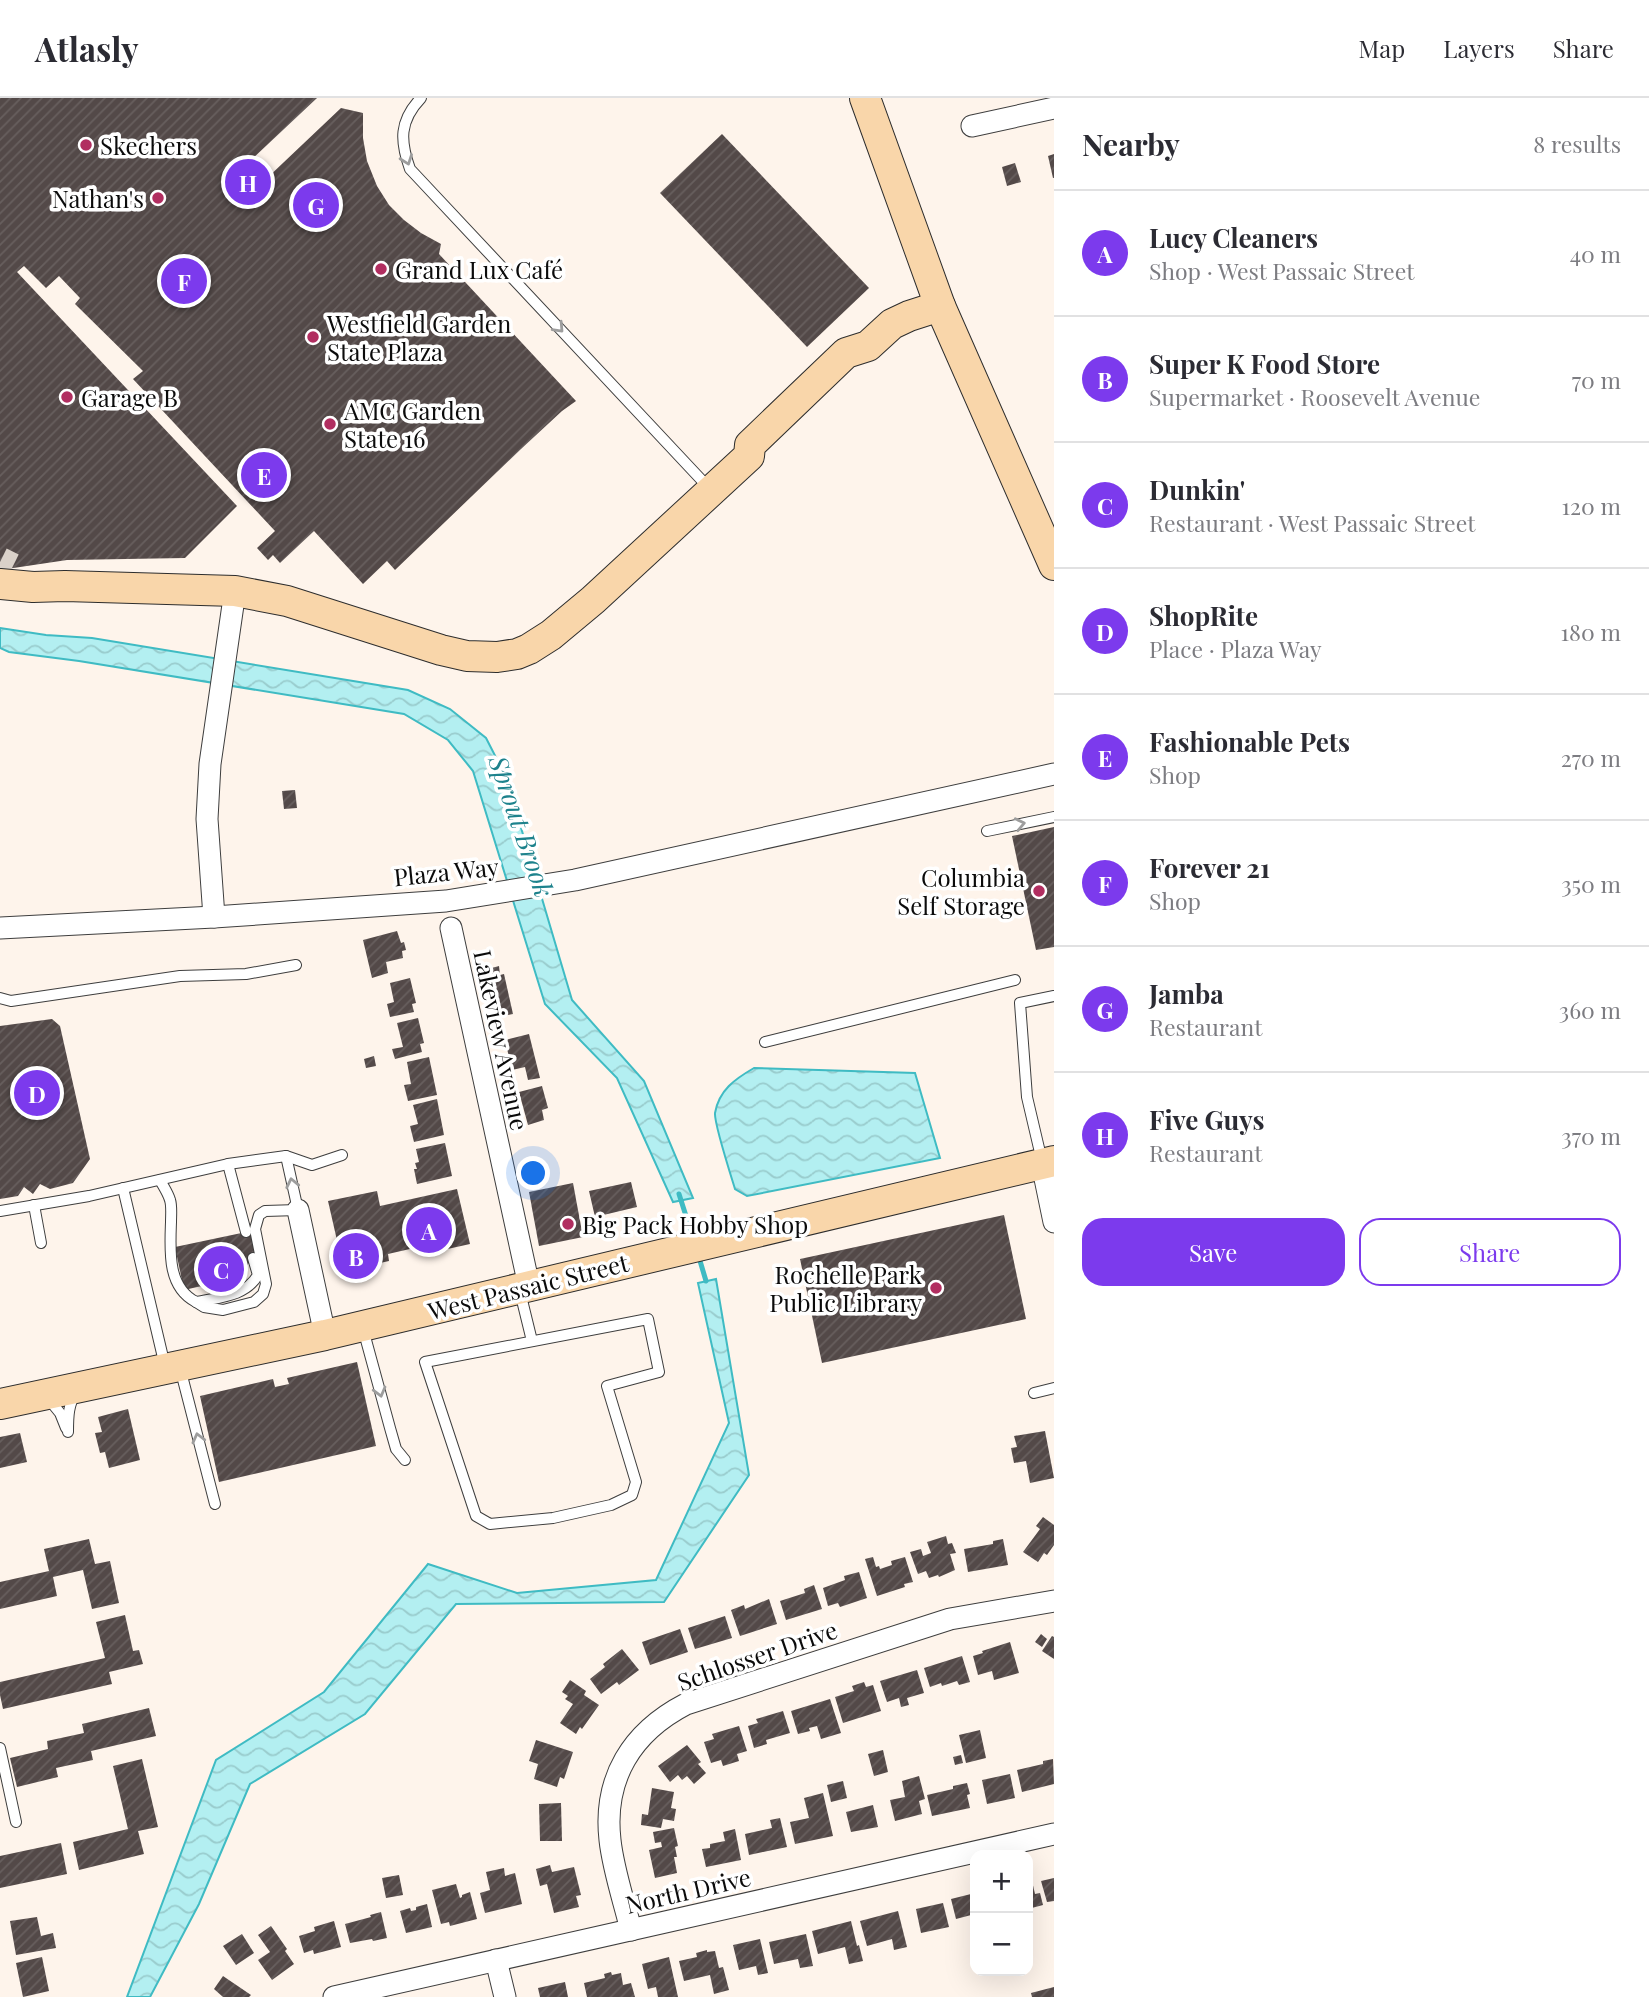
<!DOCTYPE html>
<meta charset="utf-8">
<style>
body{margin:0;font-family:"Playfair Display",serif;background:#f7f7f7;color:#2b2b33}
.controls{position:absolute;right:21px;bottom:21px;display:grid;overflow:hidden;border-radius:14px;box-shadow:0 7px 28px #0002}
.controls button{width:63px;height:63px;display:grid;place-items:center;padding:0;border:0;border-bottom:2px solid #e1e1e2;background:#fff;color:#2b2b33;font:35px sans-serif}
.you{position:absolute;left:534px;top:1076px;width:24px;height:24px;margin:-18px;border:5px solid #fff;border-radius:50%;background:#1a73e8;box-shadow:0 0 0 10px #1a73e833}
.badge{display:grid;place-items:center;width:46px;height:46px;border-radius:50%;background:#7c3aed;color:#fff;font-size:23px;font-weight:700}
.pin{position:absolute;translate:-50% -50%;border:4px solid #fff;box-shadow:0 2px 7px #0006}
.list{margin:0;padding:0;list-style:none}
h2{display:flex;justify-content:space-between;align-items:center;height:91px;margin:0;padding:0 28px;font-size:30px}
h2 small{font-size:23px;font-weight:400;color:#7c7c81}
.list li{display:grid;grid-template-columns:46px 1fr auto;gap:21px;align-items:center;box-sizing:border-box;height:126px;padding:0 28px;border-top:2px solid #e1e1e2}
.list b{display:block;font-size:26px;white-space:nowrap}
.list p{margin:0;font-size:23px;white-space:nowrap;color:#7c7c81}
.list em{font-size:23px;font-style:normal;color:#7c7c81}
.actions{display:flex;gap:14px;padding:21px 28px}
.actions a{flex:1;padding:16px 0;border:2px solid #7c3aed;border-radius:21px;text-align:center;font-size:24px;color:#7c3aed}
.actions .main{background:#7c3aed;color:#fff}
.map{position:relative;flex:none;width:1054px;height:1899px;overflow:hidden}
header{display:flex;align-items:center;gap:42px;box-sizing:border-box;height:98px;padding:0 35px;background:#fff;border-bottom:2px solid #e1e1e2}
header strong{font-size:33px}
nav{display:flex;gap:38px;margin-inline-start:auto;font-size:24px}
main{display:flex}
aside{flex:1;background:#fff}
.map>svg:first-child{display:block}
.water{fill:url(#water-waves);stroke:#3fbbc3;stroke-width:2}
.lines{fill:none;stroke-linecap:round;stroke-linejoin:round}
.stream{stroke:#3fbbc3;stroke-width:5}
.building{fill:url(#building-hatch)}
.secondary-tunnel{stroke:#dad1c9;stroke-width:30;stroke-dasharray:30 15;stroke-linecap:butt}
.lane-casing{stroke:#3e3e3e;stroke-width:12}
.street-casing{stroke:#3e3e3e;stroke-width:23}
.secondary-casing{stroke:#2d2d2d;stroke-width:32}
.lane{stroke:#fff;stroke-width:10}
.street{stroke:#fff;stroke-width:21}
.secondary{stroke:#f9d6aa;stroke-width:30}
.oneway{stroke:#9d9d9d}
.poi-dot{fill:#b12e60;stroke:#fff;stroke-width:2.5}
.labels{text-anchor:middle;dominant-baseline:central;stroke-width:7;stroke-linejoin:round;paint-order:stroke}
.poi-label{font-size:24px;fill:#0b0b0b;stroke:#fff;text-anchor:start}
.street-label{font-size:24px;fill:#0b0b0b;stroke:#fff}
.water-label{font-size:26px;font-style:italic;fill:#1d828c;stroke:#fff}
</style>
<header>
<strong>Atlasly</strong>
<nav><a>Map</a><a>Layers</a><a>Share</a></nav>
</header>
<main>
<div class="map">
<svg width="1054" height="1899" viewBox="0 0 1054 1899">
<defs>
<pattern id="water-waves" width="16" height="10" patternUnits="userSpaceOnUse" patternTransform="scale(1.75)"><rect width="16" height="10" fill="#b3eff1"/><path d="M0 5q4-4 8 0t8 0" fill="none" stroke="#99cccd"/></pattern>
<pattern id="building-hatch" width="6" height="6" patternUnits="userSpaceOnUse" patternTransform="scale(1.75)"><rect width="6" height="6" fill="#534948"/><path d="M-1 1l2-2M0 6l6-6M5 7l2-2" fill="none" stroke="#675f5e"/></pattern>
</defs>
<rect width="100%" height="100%" fill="#fef4eb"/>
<!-- water -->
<g class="water">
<polygon points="0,530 46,537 92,540 408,592 450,611 486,640 506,679 572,902 644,983 693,1100 673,1104 617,980 545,906 473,673 448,642 404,616 79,563 9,554 0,550"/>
<path d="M754,970L915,975L940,1060L747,1098L735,1091C731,1078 714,1025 715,1015C719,992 735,981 754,970Z"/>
<polygon points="716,1181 749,1377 664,1504 456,1506 365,1616 250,1686 199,1806 150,1899 127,1899 216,1662 324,1594 428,1466 517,1495 656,1482 729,1325 698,1185"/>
</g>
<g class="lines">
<!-- stream -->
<g class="stream">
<polyline points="679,1096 693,1140"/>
<polyline points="698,1156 706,1183"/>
</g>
</g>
<!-- building -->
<g class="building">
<polygon points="0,0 317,0 249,64 265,82 341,10 363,15 363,40 367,63 377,88 389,107 404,122 421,135 441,146 439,156 576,303 562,313 521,351 395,472 387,463 363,486 314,433 280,465 273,457 268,462 257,450 275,433 133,281 143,273 75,206 80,200 59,178 46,190 24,168 17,174 237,408 185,460 67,462 0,472"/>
<polygon points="722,36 869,190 807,249 660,95"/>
<polygon points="1054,56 1054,80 1053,80 1048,58"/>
<polygon points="1015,65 1021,84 1007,88 1002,69"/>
<polygon points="295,692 297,710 284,711 282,693"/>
<polygon points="1054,729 1054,849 1036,852 1012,738"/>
<polygon points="397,833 401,845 404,844 406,852 402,853 403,860 386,864 388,875 372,880 363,842"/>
<polygon points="499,868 500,877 504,876 513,916 493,920 484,880 490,879 488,871"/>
<polygon points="410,880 416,905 412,906 414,914 390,919 387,906 394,904 390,885"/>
<polygon points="418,920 424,945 420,946 422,954 395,961 392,951 403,949 397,925"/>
<polygon points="52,921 60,928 90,1061 73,1085 50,1091 40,1086 33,1096 24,1089 18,1098 0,1101 0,928"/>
<polygon points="529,936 540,980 528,982 525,969 512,972 505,942"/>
<polygon points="374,958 376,968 366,970 364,961"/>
<polygon points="429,959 437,997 408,1003 404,987 411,986 407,964"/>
<polygon points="542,988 548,1010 542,1012 544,1022 528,1027 519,994"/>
<polygon points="437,1001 444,1037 414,1044 410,1028 418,1026 413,1007"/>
<polygon points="445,1045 452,1078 417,1086 414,1071 417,1071 415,1065 419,1064 416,1051"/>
<polygon points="631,1084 637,1109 595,1119 589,1093"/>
<polygon points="573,1085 583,1139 539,1148 529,1094"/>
<polygon points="457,1091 470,1146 425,1156 423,1148 388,1156 389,1163 344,1173 328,1103 377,1093 380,1108"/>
<polygon points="1004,1117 1026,1221 822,1265 800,1161"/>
<polygon points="251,1133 256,1156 237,1180 184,1192 175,1149"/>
<polygon points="357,1264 376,1348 219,1384 200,1298 273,1281 275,1289 289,1286 287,1280"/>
<polygon points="128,1311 140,1362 109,1370 105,1354 100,1355 95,1335 102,1334 98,1319"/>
<polygon points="1045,1333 1054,1380 1030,1385 1026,1363 1014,1365 1011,1350 1017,1349 1014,1338"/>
<polygon points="20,1335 27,1364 0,1370 0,1339"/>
<polygon points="1043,1419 1054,1427 1054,1447 1047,1457 1044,1455 1038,1464 1023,1454 1040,1431 1036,1428"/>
<polygon points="946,1438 948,1446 952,1445 956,1455 950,1456 955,1472 939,1479 938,1477 929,1480 926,1473 918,1476 910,1454 921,1451 923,1458 931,1455 927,1444"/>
<polygon points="89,1441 95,1466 110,1463 119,1505 92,1511 83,1472 53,1479 57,1498 0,1511 0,1484 49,1473 44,1451"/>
<polygon points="1003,1441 1008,1467 968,1474 964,1451 993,1446 993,1443"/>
<polygon points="873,1459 876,1469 879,1468 880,1471 892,1467 891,1463 905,1459 913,1484 904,1486 905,1489 877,1498 865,1461"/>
<polygon points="859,1474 867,1500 840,1509 838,1505 828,1508 823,1490 845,1482 844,1478"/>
<polygon points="814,1487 822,1511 786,1522 780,1503 805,1495 804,1491"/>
<polygon points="769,1501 777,1526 740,1538 731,1512 744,1507 745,1511"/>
<polygon points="125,1517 133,1553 139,1552 143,1566 109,1574 112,1586 3,1611 0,1597 0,1584 105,1560 96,1524"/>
<polygon points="725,1518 732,1540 695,1551 688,1530"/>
<polygon points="680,1531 688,1554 650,1567 642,1544"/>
<polygon points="1041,1536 1047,1541 1042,1549 1035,1544"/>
<polygon points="1052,1538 1054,1539 1054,1561 1042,1553"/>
<polygon points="1010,1544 1019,1575 994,1582 992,1573 978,1577 973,1558 983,1555 982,1553"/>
<polygon points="622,1551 639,1572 619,1587 617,1584 601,1596 590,1581 605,1569 603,1566"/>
<polygon points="962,1558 970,1584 959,1587 957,1583 942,1588 941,1585 930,1589 924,1570"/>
<polygon points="917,1572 924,1595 907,1600 909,1607 901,1609 899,1600 887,1604 880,1583"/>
<polygon points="570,1582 586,1593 584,1597 599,1607 582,1631 580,1629 576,1636 560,1625 573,1606 565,1601 568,1598 562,1594"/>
<polygon points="864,1584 866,1589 873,1587 881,1613 843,1625 835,1599 854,1593 852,1588"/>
<polygon points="830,1601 841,1635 821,1641 817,1628 809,1630 810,1633 798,1636 791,1613"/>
<polygon points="149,1610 156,1638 91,1653 93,1662 56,1670 58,1679 17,1689 10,1660 48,1651 47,1643 84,1635 82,1626"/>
<polygon points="783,1613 790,1635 766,1642 767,1646 754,1650 748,1628 758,1625 756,1621"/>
<polygon points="739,1628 747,1653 737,1656 739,1663 723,1668 721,1662 711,1665 704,1644 714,1641 712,1636"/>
<polygon points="980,1632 986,1660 966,1665 959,1637"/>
<polygon points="536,1642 573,1654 564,1681 560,1679 557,1689 534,1681 538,1666 529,1663"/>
<polygon points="687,1647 701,1664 698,1666 706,1675 694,1686 687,1678 682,1682 678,1677 670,1684 658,1668"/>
<polygon points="883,1652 888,1674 874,1678 868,1656"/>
<polygon points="961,1657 963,1665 955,1667 953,1659"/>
<polygon points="142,1661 158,1729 138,1733 144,1756 79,1772 73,1744 128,1731 113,1668"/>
<polygon points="1053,1661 1054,1686 1022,1694 1017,1672 1043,1666 1043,1663"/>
<polygon points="1010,1676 1015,1700 987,1706 982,1682"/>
<polygon points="919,1678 925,1701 919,1703 922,1716 895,1723 890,1702 905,1699 902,1683"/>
<polygon points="843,1683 847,1700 831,1704 827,1687"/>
<polygon points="967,1685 970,1696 967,1697 970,1710 932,1718 927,1697 953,1691 953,1688"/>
<polygon points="652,1690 674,1694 671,1710 676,1711 674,1723 663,1721 661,1730 641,1727 642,1716 648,1717"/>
<polygon points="823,1695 833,1738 795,1746 790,1724 809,1720 804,1700"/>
<polygon points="561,1705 562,1743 540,1743 539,1706"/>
<polygon points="873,1707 878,1729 851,1734 846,1714"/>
<polygon points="780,1720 787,1749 749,1757 745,1736 772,1730 770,1722"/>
<polygon points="674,1730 678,1748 675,1749 677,1759 674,1759 677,1775 655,1780 649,1752 662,1749 661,1744 655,1745 653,1734"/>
<polygon points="735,1731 741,1762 706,1769 702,1751 710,1750 710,1746 725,1743 723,1734"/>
<polygon points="61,1745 67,1776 0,1790 0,1758"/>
<polygon points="550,1767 552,1774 574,1769 581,1797 576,1798 579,1809 554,1815 547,1786 540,1788 536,1771"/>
<polygon points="504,1770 505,1778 515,1775 522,1806 485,1815 480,1795 490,1792 486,1774"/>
<polygon points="399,1777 403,1797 386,1800 382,1780"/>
<polygon points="1054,1780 1054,1803 1047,1804 1041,1783"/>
<polygon points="1032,1783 1035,1796 1040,1795 1043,1807 1028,1811 1028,1784"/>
<polygon points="456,1786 460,1800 462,1799 462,1797 470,1794 477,1821 450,1828 449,1824 441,1826 432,1792"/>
<polygon points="975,1795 975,1816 956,1821 951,1801"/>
<polygon points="943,1805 949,1829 921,1835 916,1811"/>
<polygon points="427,1806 432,1829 406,1835 400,1813 410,1810 411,1813 416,1812 416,1809"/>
<polygon points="898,1813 907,1849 894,1852 892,1841 867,1848 860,1823"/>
<polygon points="381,1814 387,1840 373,1843 372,1841 350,1845 345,1826 371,1819 370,1817"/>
<polygon points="37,1819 41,1838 53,1835 56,1850 16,1857 10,1823"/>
<polygon points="334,1823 341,1849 314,1856 313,1852 304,1855 299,1838 315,1833 314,1829"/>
<polygon points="851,1823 857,1848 859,1847 863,1863 849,1866 845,1849 818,1856 812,1833"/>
<polygon points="271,1828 287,1851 285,1853 294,1866 272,1882 258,1862 270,1854 258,1837"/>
<polygon points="242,1836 254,1855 236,1867 223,1848"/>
<polygon points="806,1836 813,1868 800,1870 798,1861 774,1866 769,1844"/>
<polygon points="760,1841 768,1875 758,1877 756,1868 739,1872 733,1847"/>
<polygon points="707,1852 707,1854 715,1853 719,1870 723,1869 729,1892 714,1896 710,1877 684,1883 679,1863 697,1859 696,1855"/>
<polygon points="42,1859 49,1893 23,1899 16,1865"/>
<polygon points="669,1859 678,1899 658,1899 656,1889 648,1891 642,1866"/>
<polygon points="611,1874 612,1877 621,1875 623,1887 631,1885 635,1899 587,1899 584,1885 605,1880 604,1876"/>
<polygon points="223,1878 251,1897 249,1899 223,1899 214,1891"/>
<polygon points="565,1884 568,1899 540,1899 538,1890"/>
<polygon points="1054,1889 1054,1899 1032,1899 1031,1895"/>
</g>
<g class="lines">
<!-- secondary-tunnel -->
<polyline class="secondary-tunnel" points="0,464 12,470"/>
<defs>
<g id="lane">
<path d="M421,0C399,23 400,43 410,71L709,390"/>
<polyline points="987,733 1054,719"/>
<polyline points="0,900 11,903 180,878 246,876 296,867"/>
<polyline points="765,944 1015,882"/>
<polyline points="1042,1063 1027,999 1020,905 1054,898"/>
<polyline points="228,1066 246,1134"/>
<path d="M160,1082C163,1088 168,1095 170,1102C172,1108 171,1117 171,1124C170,1153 167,1189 196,1204C219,1199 245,1199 258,1177L253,1160"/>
<polyline points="123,1090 165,1268"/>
<polyline points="34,1107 41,1145"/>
<polyline points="0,1113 89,1098 228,1066 286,1058 312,1067 342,1057"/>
<polyline points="520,1194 532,1243"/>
<polyline points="196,1204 204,1209 223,1212 254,1204 263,1196 266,1186 255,1131 259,1117 265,1113 298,1112 286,1058"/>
<polygon points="648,1221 659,1274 607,1288 636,1384 632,1397 611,1407 553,1420 490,1426 476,1418 425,1264"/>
<polyline points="363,1231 390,1330 396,1351 405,1362"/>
<polyline points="180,1270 215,1406"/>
<polyline points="1034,1295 1054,1290"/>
<polyline points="47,1299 60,1315 66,1330"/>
<path d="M68,1334C68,1320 68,1305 77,1294"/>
<polyline points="0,1650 16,1724"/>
</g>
<g id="street">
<polyline points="972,28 1054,10"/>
<polyline points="214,819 207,721 210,666 235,493"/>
<polyline points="0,830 214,819 446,803 575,782 1054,676"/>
<polyline points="451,830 529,1188"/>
<polyline points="1042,1066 1054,1124"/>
<polyline points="298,1112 325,1237"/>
<path d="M631,1832C624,1803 613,1771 610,1742C603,1680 632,1634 686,1606L950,1521L1054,1503"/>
<polyline points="496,1862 505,1899"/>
<polyline points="334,1899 1054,1736"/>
</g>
<g id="secondary">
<polyline points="865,0 940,208"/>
<polyline points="0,486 33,489 65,488 235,493 287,503 441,552 467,558 497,559 517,556 529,551 551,537 593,502 749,358 750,347 846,255 868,248 892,226 909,218 940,208 1054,467"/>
<polyline points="0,1306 325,1237 1054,1063"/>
</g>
</defs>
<!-- lane casing -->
<use href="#lane" class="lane-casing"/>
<!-- street casing -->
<use href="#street" class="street-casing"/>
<!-- secondary casing -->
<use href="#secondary" class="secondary-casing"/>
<!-- lane -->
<use href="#lane" class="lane"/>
<!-- street -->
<use href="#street" class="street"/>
<!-- secondary -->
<use href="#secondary" class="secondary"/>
</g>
<!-- one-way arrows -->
<defs><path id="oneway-chevron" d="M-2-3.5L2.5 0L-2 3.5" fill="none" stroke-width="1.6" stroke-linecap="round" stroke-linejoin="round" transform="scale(1.75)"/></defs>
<g class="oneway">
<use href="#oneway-chevron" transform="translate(407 62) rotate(70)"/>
<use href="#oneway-chevron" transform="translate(559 230) rotate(47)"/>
<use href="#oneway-chevron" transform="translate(1020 726) rotate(-12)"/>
<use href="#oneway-chevron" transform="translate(292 1085) rotate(-102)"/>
<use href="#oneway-chevron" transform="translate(380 1294) rotate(75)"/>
<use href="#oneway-chevron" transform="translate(198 1340) rotate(-104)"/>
</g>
<!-- markers -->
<g class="poi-dot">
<circle cx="86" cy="47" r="7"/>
<circle cx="158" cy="100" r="7"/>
<circle cx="381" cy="171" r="7"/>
<circle cx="313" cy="239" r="7"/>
<circle cx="67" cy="299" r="7"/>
<circle cx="330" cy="326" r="7"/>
<circle cx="1039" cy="793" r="7"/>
<circle cx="568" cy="1126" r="7"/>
<circle cx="936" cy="1190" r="7"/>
</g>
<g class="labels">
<!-- poi labels -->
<g class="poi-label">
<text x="100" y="47">Skechers</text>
<text x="144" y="100" text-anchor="end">Nathan's</text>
<text x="395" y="171">Grand Lux Café</text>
<text x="327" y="225">Westfield Garden<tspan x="327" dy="28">State Plaza</tspan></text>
<text x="81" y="299">Garage B</text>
<text x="344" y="312">AMC Garden<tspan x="344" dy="28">State 16</tspan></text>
<text x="1025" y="779" text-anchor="end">Columbia<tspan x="1025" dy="28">Self Storage</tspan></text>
<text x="582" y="1126">Big Pack Hobby Shop</text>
<text x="922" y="1176" text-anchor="end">Rochelle Park<tspan x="922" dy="28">Public Library</tspan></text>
</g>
<!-- street labels -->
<g class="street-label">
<text transform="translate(446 773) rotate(-6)">Plaza Way</text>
<text transform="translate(502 942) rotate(78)">Lakeview Avenue</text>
<text transform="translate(528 1188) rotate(-14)">West Passaic Street</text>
<text transform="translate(757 1557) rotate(-19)">Schlosser Drive</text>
<text transform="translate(688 1792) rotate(-13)">North Drive</text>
</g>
<!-- water labels -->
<g class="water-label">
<text transform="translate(522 728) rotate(71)">Sprout Brook</text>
</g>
</g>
</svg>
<div class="controls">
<button>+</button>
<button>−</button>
</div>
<div class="you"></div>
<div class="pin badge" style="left:429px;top:1132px">A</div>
<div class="pin badge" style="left:356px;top:1158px">B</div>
<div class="pin badge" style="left:221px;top:1171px">C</div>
<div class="pin badge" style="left:37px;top:995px">D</div>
<div class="pin badge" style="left:264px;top:377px">E</div>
<div class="pin badge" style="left:184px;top:183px">F</div>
<div class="pin badge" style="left:316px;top:107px">G</div>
<div class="pin badge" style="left:248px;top:84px">H</div>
</div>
<aside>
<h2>Nearby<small>8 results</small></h2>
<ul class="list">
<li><span class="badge">A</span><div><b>Lucy Cleaners</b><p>Shop · West Passaic Street</p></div><em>40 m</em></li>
<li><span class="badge">B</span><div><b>Super K Food Store</b><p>Supermarket · Roosevelt Avenue</p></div><em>70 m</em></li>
<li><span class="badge">C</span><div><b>Dunkin'</b><p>Restaurant · West Passaic Street</p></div><em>120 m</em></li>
<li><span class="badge">D</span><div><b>ShopRite</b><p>Place · Plaza Way</p></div><em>180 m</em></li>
<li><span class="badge">E</span><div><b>Fashionable Pets</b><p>Shop</p></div><em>270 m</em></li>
<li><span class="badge">F</span><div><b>Forever 21</b><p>Shop</p></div><em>350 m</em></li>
<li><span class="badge">G</span><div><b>Jamba</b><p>Restaurant</p></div><em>360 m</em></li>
<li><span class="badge">H</span><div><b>Five Guys</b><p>Restaurant</p></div><em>370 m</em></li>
</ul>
<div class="actions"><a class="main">Save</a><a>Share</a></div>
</aside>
</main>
